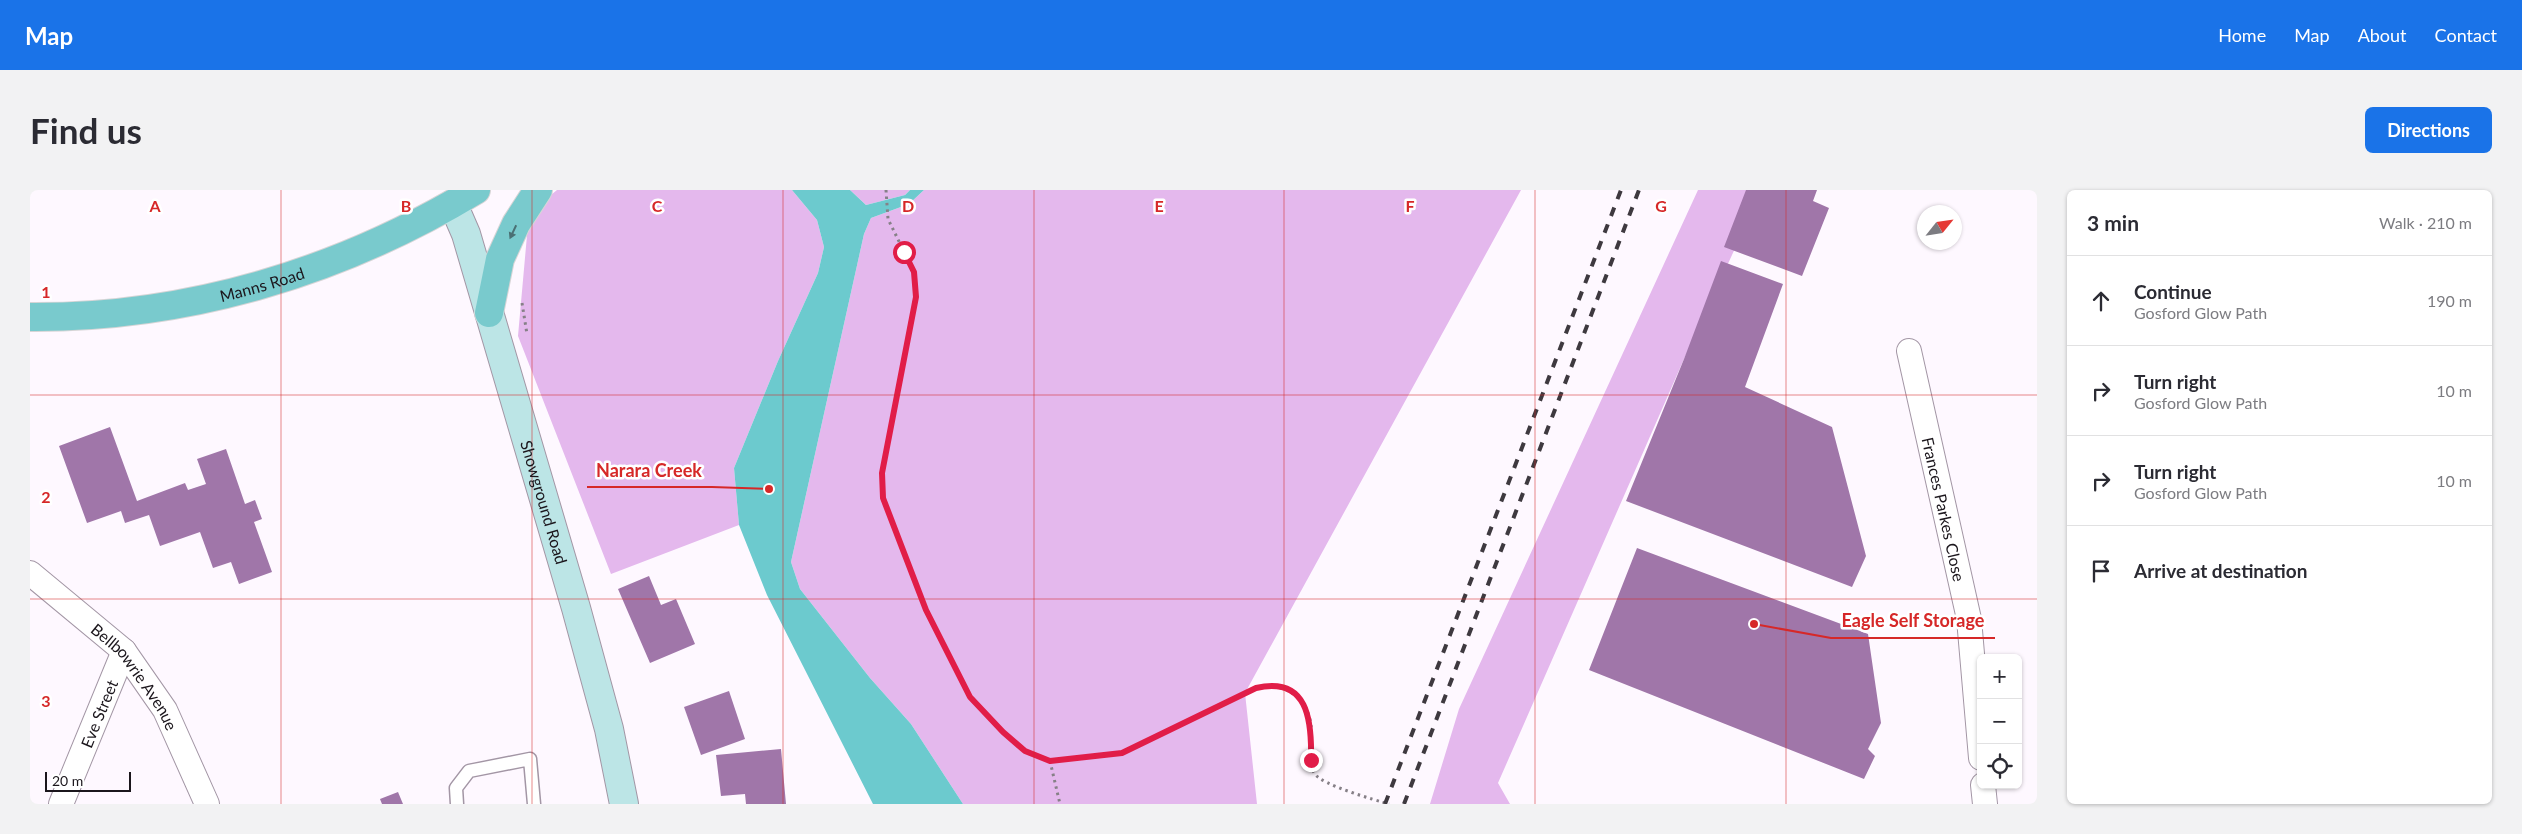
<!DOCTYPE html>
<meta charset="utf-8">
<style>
body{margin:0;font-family:Lato,sans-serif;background:#f2f2f3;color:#2b2b33}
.controls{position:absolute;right:15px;bottom:15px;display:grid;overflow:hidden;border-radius:8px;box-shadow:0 1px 4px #0004}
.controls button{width:45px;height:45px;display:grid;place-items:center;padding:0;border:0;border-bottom:1px solid #e1e1e2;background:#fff;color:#2b2b33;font:25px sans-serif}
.compass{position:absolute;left:1887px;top:15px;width:45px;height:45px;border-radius:50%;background:#fff;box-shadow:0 1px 4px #0004;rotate:60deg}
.scale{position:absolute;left:15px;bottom:12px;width:86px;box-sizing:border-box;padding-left:5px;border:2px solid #1b161c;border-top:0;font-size:14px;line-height:18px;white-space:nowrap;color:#1b161c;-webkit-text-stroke:4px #fff;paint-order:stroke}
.stop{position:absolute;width:15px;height:15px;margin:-11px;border:4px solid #e11d48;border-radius:50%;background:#fff}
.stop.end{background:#e11d48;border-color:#fff;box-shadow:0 1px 5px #0008}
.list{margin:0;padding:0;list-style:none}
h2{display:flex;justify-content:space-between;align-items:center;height:65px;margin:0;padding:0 20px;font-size:21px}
h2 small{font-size:16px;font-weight:400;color:#7c7c81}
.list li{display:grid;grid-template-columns:32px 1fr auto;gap:15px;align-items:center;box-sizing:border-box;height:90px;padding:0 20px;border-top:1px solid #e1e1e2}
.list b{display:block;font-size:19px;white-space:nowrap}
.list p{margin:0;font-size:16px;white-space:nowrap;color:#7c7c81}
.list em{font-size:16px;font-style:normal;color:#7c7c81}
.icon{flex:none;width:28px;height:28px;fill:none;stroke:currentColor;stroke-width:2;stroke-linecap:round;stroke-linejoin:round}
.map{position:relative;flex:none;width:2007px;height:614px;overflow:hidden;border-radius:8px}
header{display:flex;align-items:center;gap:30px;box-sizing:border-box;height:70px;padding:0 25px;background:#1a73e8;color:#fff}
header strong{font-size:24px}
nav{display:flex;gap:28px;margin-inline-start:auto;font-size:18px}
.intro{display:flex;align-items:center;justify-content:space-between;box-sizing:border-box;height:120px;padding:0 30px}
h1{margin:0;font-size:35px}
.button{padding:12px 22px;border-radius:8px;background:#1a73e8;color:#fff;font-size:18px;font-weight:700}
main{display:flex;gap:30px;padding:0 30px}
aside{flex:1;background:#fff;border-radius:8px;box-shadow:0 1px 4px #0004}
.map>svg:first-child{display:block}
.green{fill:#e4b8ed}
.water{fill:#6ccace}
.building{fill:#a076a9}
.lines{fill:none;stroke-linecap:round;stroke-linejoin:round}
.lane-casing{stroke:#a396a5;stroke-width:15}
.street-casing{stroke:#a396a5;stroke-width:26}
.secondary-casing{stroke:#a396a5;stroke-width:30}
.primary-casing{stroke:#d6d5d6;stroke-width:30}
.path{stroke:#868087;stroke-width:3;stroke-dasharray:2.5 4;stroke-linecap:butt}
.lane{stroke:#fff;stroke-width:12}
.street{stroke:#fff;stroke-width:24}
.secondary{stroke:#bce5e6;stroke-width:28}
.primary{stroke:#79cacd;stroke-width:28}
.rail{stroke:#3e393f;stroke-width:4;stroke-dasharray:9 9;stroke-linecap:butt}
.oneway{fill:#4a7074}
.route{stroke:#e11d48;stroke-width:6}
.grid{fill:none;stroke:#d62828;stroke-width:1;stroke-opacity:0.55}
.labels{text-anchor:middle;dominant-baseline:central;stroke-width:5;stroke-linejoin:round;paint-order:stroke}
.street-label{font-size:16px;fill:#1b161c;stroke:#fff}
.grid-label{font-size:16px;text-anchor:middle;font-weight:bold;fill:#d62828;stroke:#fff;stroke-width:5;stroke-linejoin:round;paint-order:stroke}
.leader{fill:none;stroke:#d62828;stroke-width:2}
.callout-dot{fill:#d62828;stroke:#fff;stroke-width:2}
.callout-label{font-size:18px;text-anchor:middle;font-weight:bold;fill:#d62828;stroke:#fff;stroke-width:5;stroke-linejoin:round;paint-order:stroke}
</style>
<header>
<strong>Map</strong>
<nav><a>Home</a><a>Map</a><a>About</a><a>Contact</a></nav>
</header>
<div class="intro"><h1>Find us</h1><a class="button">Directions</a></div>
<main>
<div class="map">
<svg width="2007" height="614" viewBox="0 0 2007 614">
<rect width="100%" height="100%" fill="#fef8ff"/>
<!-- green -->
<g class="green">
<polygon points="527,0 762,0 787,30 794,57 788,83 748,171 704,278 709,335 581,384 488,146 499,23"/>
<polygon points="820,0 880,0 875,5 836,15"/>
<polygon points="894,0 1491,0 1215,503 1227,614 933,614 881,534 840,488 770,399 761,372 834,44 841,28 879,14"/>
<polygon points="1668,0 1732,0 1654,169 1468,593 1480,614 1400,614 1429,519"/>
</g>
<!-- water -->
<polygon class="water" points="762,0 820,0 836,15 875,5 880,0 894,0 879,14 841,28 834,44 761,372 770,399 840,488 881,534 933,614 843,614 737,405 709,335 704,278 748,171 788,83 794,57 787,30"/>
<!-- building -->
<g class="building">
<polygon points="1716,0 1787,0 1783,11 1799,18 1772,86 1694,57"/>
<polygon points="1691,71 1753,94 1715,197 1802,237 1836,366 1822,397 1596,311 1654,169"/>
<polygon points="80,237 107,311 155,293 158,300 176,294 167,269 196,259 215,314 225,310 232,329 224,332 242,382 209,394 201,372 183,378 170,342 130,356 119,325 95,333 91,321 57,333 29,256"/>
<polygon points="1607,358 1838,444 1851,533 1838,559 1845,566 1834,589 1559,480"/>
<polygon points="619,386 631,415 646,409 665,454 620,473 588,399"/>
<polygon points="699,501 715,549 671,565 654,517"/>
<polygon points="751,559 756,614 716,614 715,604 691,606 686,565"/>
<polygon points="368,602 373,614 352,614 350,609"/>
</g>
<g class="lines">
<defs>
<polyline id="lane" points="427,614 426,598 439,581 500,569 504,614"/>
<g id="street">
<path id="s1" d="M1879,161L1939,429L1951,568"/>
<path id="s2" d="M0,383L94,461L135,520L177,614"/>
<polyline points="1953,595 1955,614"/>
<path id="s3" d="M31,614L94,461"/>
</g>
<g id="secondary">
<path id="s4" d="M423,14L436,44L546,418L579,539L594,614"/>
</g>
<g id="primary">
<polyline points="459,123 470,69 486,34 508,0"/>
<path id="s5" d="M0,127C158,128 311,82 446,0"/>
</g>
</defs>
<!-- lane casing -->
<use href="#lane" class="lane-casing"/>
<!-- street casing -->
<use href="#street" class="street-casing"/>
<!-- secondary casing -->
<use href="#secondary" class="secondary-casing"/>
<!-- primary casing -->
<use href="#primary" class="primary-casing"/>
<!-- path -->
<g class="path">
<path d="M856,0L858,29L884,82L885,107L852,283L853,308L896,421L940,507L973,542L995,561L1020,571L1092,563L1226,498C1253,492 1277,505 1281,535C1283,550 1276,571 1285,584C1292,595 1345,610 1359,614"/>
<polyline points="492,113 497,144"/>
<polyline points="1020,571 1030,614"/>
</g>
<!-- lane -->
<use href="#lane" class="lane"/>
<!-- street -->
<use href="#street" class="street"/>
<!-- secondary -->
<use href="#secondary" class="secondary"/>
<!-- primary -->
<use href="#primary" class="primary"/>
<!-- rail -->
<g class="rail">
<polyline points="1355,614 1591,0"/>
<polyline points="1374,614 1609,0"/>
</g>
</g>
<!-- one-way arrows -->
<defs><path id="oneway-solid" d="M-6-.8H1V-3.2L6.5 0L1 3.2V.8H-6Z" transform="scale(1.25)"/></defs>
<use class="oneway" href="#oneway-solid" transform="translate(483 42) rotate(115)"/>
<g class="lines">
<!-- route -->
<path class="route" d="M874,62L884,82L886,107L852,283L853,308L896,420L940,507L973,542L995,561L1020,571L1092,563L1226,498C1278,486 1282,530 1281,570"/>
</g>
<!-- grid -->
<path class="grid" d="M251,0V614M502,0V614M753,0V614M1004,0V614M1254,0V614M1505,0V614M1756,0V614M0,205H2007M0,409H2007"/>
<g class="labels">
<!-- street labels -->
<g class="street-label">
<text stroke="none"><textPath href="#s5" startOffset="235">Manns Road</textPath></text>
<text stroke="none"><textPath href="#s4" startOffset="312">Showground Road</textPath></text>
<text stroke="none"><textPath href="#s1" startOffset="162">Frances Parkes Close</textPath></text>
<text stroke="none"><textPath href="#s2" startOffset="149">Bellbowrie Avenue</textPath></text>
<text stroke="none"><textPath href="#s3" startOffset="98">Eve Street</textPath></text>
</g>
</g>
<g class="grid-label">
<text x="125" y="22">A</text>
<text x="376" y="22">B</text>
<text x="627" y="22">C</text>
<text x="878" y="22">D</text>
<text x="1129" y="22">E</text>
<text x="1380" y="22">F</text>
<text x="1631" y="22">G</text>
<text x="16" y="108">1</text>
<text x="16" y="313">2</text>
<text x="16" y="517">3</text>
</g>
<!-- callouts -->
<path class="leader" d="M739 299L682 297H557M1724 434L1801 448H1965"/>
<g class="callout-dot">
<circle cx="739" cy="299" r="5"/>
<circle cx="1724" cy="434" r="5"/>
</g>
<g class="callout-label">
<text x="619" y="287">Narara Creek</text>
<text x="1883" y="437">Eagle Self Storage</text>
</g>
</svg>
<div class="controls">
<button>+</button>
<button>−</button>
<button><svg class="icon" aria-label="locate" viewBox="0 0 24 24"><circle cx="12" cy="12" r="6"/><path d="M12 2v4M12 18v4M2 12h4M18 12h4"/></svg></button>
</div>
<svg class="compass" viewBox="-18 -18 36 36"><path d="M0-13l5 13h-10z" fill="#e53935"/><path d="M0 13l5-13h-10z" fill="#7c7c81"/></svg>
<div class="scale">20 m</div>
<div class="stop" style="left:874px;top:62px"></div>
<div class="stop end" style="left:1281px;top:570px"></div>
</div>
<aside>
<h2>3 min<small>Walk · 210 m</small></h2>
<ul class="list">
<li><svg class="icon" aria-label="ahead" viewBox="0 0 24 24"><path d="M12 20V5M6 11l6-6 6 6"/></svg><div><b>Continue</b><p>Gosford Glow Path</p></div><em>190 m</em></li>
<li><svg class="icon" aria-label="right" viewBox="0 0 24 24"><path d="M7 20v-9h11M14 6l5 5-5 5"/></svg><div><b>Turn right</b><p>Gosford Glow Path</p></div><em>10 m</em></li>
<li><svg class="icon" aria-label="right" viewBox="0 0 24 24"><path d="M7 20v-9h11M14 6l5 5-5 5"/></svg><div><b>Turn right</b><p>Gosford Glow Path</p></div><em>10 m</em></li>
<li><svg class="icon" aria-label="arrive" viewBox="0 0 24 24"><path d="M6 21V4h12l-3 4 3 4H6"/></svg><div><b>Arrive at destination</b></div></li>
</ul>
</aside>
</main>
